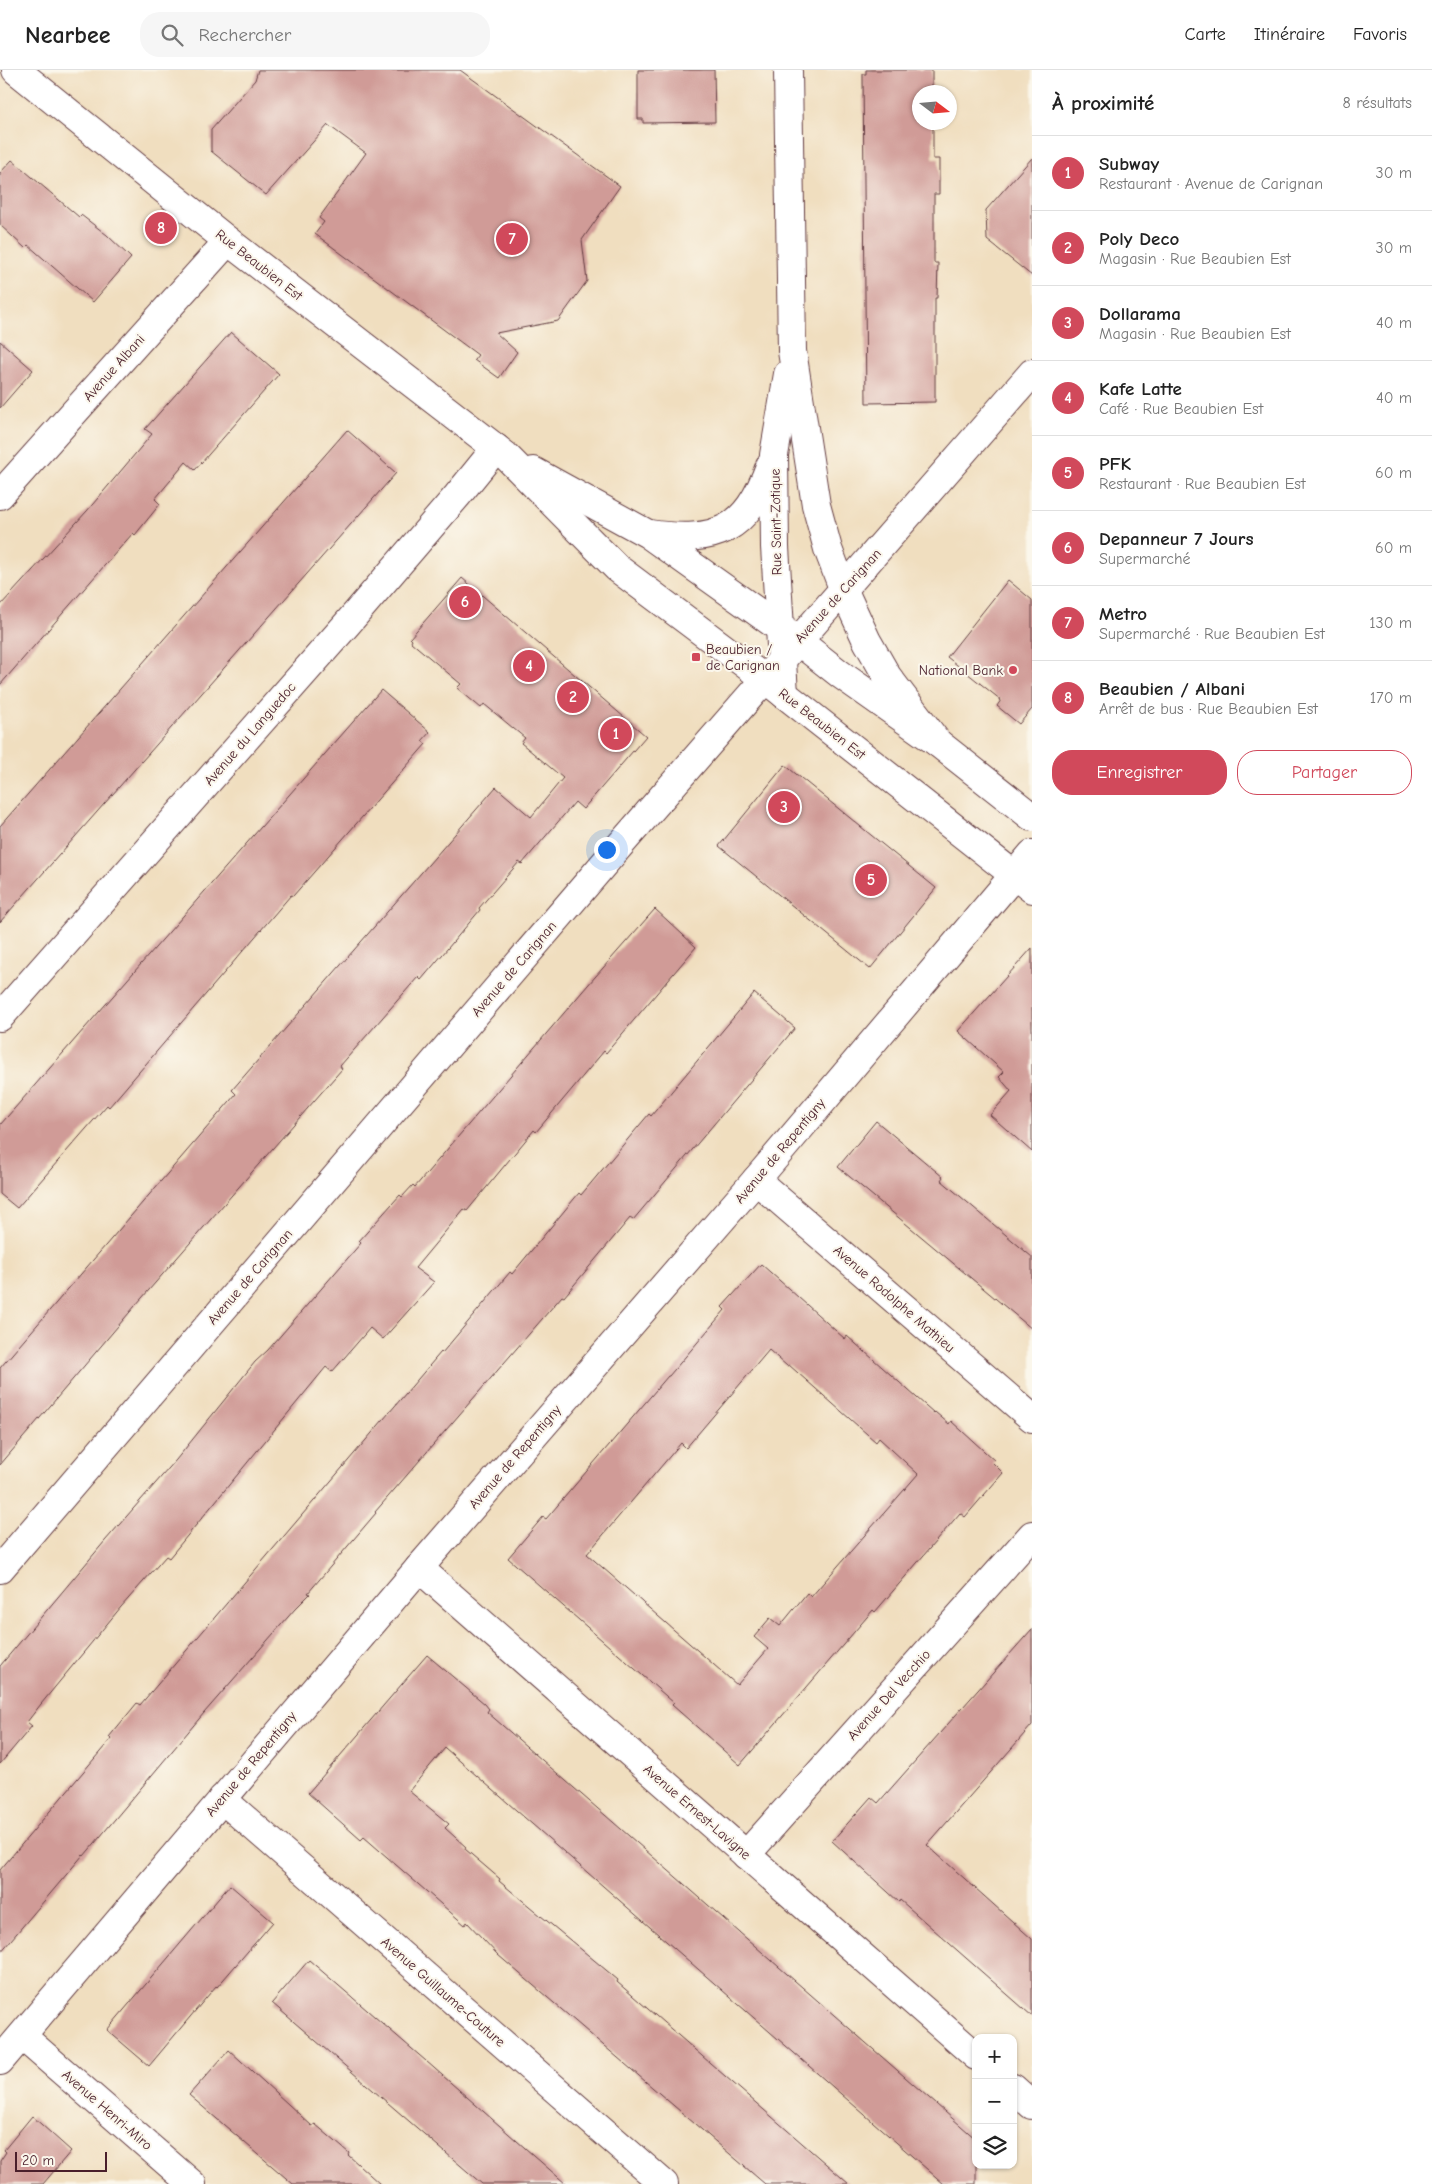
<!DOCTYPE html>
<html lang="fr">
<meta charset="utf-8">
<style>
body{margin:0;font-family:"Comic Neue",sans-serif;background:#f6f6f6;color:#222}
.controls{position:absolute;right:15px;bottom:15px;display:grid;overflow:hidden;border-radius:10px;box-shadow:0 1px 4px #0004}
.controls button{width:45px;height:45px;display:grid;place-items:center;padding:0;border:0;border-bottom:1px solid #e0e0e0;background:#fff;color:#222;font:25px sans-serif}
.compass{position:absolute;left:912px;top:15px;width:45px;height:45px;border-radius:50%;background:#fff;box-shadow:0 1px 4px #0004;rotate:106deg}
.scale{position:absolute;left:15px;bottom:12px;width:92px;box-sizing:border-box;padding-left:5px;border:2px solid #4a1f2b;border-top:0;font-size:14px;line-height:18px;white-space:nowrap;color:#4a1f2b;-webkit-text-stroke:4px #fbf7ec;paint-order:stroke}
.you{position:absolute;left:606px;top:779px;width:18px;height:18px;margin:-12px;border:4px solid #fff;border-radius:50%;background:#1a73e8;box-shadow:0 0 0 8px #1a73e833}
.badge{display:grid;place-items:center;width:32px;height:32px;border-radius:50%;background:#d1495b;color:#fff;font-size:16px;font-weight:700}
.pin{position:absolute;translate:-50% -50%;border:2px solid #fff;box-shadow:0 1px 5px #0006}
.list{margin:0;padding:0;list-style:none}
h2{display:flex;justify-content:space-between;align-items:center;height:65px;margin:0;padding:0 20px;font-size:21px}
h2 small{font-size:16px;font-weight:400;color:#767676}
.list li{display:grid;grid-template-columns:32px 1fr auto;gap:15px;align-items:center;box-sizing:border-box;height:75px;padding:0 20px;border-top:1px solid #e0e0e0}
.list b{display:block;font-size:19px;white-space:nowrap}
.list p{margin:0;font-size:16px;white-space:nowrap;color:#767676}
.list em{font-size:16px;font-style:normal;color:#767676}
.actions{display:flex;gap:10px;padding:15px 20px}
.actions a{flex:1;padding:11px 0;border:1px solid #d1495b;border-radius:20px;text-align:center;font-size:18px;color:#d1495b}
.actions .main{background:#d1495b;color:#fff}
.icon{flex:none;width:28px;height:28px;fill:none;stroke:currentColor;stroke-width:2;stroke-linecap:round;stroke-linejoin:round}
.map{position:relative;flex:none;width:1032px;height:2114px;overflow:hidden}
header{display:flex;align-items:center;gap:30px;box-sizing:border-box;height:70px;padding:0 25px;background:#fff;border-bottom:1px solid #e0e0e0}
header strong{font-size:24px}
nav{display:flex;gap:28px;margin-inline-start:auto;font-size:18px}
.search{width:350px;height:45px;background:#f6f6f6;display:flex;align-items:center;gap:12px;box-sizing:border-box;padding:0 18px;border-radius:20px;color:#767676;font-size:19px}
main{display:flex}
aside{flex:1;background:#fff}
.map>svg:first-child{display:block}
.building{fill:#d09b97;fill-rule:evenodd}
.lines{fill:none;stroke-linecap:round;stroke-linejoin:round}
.minor-casing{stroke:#633c41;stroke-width:30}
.tertiary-casing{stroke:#633c41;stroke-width:30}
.minor{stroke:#fff;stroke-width:28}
.tertiary{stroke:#fff;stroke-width:28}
.poi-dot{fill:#d1495b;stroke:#fbf7ec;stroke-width:2}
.labels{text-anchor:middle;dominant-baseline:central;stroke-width:4;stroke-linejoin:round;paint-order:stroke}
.street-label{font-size:14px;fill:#4a1f2b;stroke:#fbf7ec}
.poi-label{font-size:14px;fill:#4a1f2b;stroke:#fbf7ec;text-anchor:start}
</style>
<header>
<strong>Nearbee</strong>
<div class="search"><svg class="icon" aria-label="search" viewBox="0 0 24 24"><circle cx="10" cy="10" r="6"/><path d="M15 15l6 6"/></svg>Rechercher</div>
<nav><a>Carte</a><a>Itinéraire</a><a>Favoris</a></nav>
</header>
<main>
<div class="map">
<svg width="1032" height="2114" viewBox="0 0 1032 2114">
<rect width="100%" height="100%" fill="#fbf7ec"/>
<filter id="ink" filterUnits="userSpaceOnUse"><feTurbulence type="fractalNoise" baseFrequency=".02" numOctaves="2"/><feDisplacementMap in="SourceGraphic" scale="10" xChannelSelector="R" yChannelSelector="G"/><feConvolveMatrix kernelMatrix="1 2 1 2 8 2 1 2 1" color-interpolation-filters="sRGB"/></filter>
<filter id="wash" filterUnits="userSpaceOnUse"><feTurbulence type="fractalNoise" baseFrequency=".0096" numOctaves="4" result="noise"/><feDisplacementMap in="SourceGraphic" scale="20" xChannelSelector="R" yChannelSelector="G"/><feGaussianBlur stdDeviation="1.12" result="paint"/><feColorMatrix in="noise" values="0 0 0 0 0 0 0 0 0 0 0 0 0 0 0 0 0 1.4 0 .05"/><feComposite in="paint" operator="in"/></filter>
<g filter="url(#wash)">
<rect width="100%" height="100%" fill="#f0debf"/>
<g id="blocks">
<!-- building -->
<g class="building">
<polygon points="258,0 460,0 620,116 582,170 587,211 558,251 496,263 517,282 499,308 474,290 478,285 315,164 324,152 319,148 366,83 328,55 266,125 211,81 211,60 255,10"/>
<polygon points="638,0 714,0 715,52 643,53 643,49 638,49"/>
<polygon points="866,0 932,0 932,22 920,22 920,52 933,52 933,89 939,89 939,124 934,124 934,193 938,193 937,228 935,228 935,332 866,333 863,4 866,4"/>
<polygon points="1032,88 1032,206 987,170 986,140"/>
<polygon points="12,90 79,147 81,145 107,165 131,188 93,232 28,175 25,178 0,155 0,103"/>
<polygon points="231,262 279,304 195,400 186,392 155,429 160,434 135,465 133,463 0,615 0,536 87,441 152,364 145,359"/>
<polygon points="0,271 33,300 0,338"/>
<polygon points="347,360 396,403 0,852 0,756"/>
<polygon points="462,508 646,666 583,739 575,732 522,794 519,792 479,838 480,840 421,910 418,907 340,996 342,999 135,1236 0,1395 0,1298 236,1024 232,1020 496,717 531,747 563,708 521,673 525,668 484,634 481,638 457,618 461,614 411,572 412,570 410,568"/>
<polygon points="1008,510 1032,530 1032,639 1019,654 997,636 1001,630 947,587"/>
<polygon points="381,620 430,662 422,671 426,674 293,826 291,825 109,1037 107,1035 17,1138 0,1124 0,1055"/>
<polygon points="785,695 936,818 870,899 719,776"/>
<polygon points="655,839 696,877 606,983 604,981 536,1062 534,1060 467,1141 464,1139 415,1198 434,1212 383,1269 370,1258 332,1302 326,1297 169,1488 166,1486 121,1537 41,1634 27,1652 32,1656 0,1694 0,1596 105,1471 176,1390 255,1292 268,1280 361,1173 359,1171 400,1125 402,1127 413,1115 415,1117 588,915"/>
<polygon points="1032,878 1032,1082 990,1045 1011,1021 999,1007 1004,1002 958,961"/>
<polygon points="754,923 795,958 633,1150 630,1148 564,1227 562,1226 375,1442 376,1443 308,1523 310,1524 295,1539 204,1643 84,1786 83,1785 0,1883 0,1800 111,1669 109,1667 137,1633 140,1635 441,1282 442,1283 510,1202 512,1204 579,1123 581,1125 649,1044 651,1046"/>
<polygon points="876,1051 943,1107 941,1110 1032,1187 1032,1259 838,1097"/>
<path d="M761,1194L845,1269L847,1266L934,1343L935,1342L949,1354L951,1351L995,1391L993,1393L1003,1403L965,1447L960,1443L875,1542L873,1540L740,1695L672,1635L674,1633L508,1488L543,1447L546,1449L668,1306H669L725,1240L722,1237ZM769,1280L787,1296L789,1295L876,1372L879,1368L918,1404L811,1527L807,1523L780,1556L770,1548L754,1567L768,1579L737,1615L587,1484L681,1373L686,1378Z"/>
<polygon points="1032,1559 1032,1655 927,1775 1032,1869 1032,1946 900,1830 899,1832 832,1771 871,1727 878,1733"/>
<polygon points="427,1585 485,1634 489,1639 487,1642 976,2069 976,2114 944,2114 445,1678 409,1721 449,1754 445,1758 466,1777 465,1779 500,1809 499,1811 618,1910 617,1912 849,2114 765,2114 498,1885 467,1852 465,1855 364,1767 361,1770 308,1723"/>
<polygon points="230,1815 273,1852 217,1917 216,1916 149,1996 107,1960"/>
<polygon points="309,1890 426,1991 566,2114 482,2114 272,1933"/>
<polygon points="229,1980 312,2056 315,2054 349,2083 348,2085 380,2114 293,2114 189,2025"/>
<polygon points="32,2046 71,2081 43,2114 0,2114 0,2091 6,2082 4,2080"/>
</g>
</g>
</g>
<g filter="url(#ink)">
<use href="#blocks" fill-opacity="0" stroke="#633c41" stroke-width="1"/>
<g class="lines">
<defs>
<g id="minor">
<polyline points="0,425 228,171"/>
<polyline points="0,947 347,554 457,426 496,378"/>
<polyline points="756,1110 1032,1348"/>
<polyline points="419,1498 976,1986"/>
<polyline points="0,1499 615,781 1032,303"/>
<polyline points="222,1729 664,2114"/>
<polyline points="746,1785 1032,1465"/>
<polyline points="22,1966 192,2114"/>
<polyline points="0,1991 419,1498 756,1110 1032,784"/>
<polyline points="1013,2018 1032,2035"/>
</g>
<g id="tertiary">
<polyline points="16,0 228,171 505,385 617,498 765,609 1032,819"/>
<polyline points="788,0 792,281 816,435 828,479 844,521 867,571 887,606 938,673"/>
<polyline points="533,401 648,464 798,571 840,604 938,673 1032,747"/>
<path d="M649,464C717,473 746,462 770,396"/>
<polyline points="784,624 775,477 774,385 788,304"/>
</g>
</defs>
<!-- minor casing -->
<use href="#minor" class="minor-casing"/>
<!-- tertiary casing -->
<use href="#tertiary" class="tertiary-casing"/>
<!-- minor -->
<use href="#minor" class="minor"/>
<!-- tertiary -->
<use href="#tertiary" class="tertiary"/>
</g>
</g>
<!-- markers -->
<g class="poi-dot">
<rect x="691" y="582" width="10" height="10" rx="2.5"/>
<circle cx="1013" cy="600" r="5"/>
</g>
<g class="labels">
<!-- street labels -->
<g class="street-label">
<text transform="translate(259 195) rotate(38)">Rue Beaubien Est</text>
<text transform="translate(114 298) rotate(-48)">Avenue Albani</text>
<text transform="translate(776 452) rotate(-91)">Rue Saint-Zotique</text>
<text transform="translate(838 526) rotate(-48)">Avenue de Carignan</text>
<text transform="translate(822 654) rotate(38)">Rue Beaubien Est</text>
<text transform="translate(250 664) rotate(-49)">Avenue du Languedoc</text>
<text transform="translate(514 899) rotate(-49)">Avenue de Carignan</text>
<text transform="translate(780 1081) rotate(-50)">Avenue de Repentigny</text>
<text transform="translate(250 1207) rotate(-49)">Avenue de Carignan</text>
<text transform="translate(894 1229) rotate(41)">Avenue Rodolphe Mathieu</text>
<text transform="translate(515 1387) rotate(-49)">Avenue de Repentigny</text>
<text transform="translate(889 1625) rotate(-48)">Avenue Del Vecchio</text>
<text transform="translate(251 1694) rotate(-50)">Avenue de Repentigny</text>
<text transform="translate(697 1742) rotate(41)">Avenue Ernest-Lavigne</text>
<text transform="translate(443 1922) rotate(41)">Avenue Guillaume-Couture</text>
<text transform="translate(107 2040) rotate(41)">Avenue Henri-Miro</text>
</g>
<!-- poi labels -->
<g class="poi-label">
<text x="706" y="579">Beaubien /<tspan x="706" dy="16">de Carignan</tspan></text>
<text x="1003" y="600" text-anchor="end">National Bank</text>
</g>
</g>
</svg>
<div class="controls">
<button>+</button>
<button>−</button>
<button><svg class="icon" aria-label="layers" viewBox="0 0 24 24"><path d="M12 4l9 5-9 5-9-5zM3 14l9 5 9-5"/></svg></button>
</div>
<svg class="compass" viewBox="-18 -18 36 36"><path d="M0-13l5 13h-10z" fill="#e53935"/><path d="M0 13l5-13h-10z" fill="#767676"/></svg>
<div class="scale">20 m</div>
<div class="you"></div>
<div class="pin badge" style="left:616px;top:664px">1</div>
<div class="pin badge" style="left:573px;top:627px">2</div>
<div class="pin badge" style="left:784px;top:737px">3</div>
<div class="pin badge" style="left:529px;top:596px">4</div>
<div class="pin badge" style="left:871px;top:810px">5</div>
<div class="pin badge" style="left:465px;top:532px">6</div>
<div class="pin badge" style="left:512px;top:169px">7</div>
<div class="pin badge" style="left:161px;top:158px">8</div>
</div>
<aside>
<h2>À proximité<small>8 résultats</small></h2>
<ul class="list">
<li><span class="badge">1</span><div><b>Subway</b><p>Restaurant · Avenue de Carignan</p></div><em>30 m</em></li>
<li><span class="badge">2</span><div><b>Poly Deco</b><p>Magasin · Rue Beaubien Est</p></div><em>30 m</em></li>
<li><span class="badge">3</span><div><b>Dollarama</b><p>Magasin · Rue Beaubien Est</p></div><em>40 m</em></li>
<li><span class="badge">4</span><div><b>Kafe Latte</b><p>Café · Rue Beaubien Est</p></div><em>40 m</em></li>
<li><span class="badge">5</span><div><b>PFK</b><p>Restaurant · Rue Beaubien Est</p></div><em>60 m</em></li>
<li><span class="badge">6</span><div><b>Depanneur 7 Jours</b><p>Supermarché</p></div><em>60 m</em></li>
<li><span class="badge">7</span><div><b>Metro</b><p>Supermarché · Rue Beaubien Est</p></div><em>130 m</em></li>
<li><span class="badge">8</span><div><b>Beaubien / Albani</b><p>Arrêt de bus · Rue Beaubien Est</p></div><em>170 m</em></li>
</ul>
<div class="actions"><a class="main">Enregistrer</a><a>Partager</a></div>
</aside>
</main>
